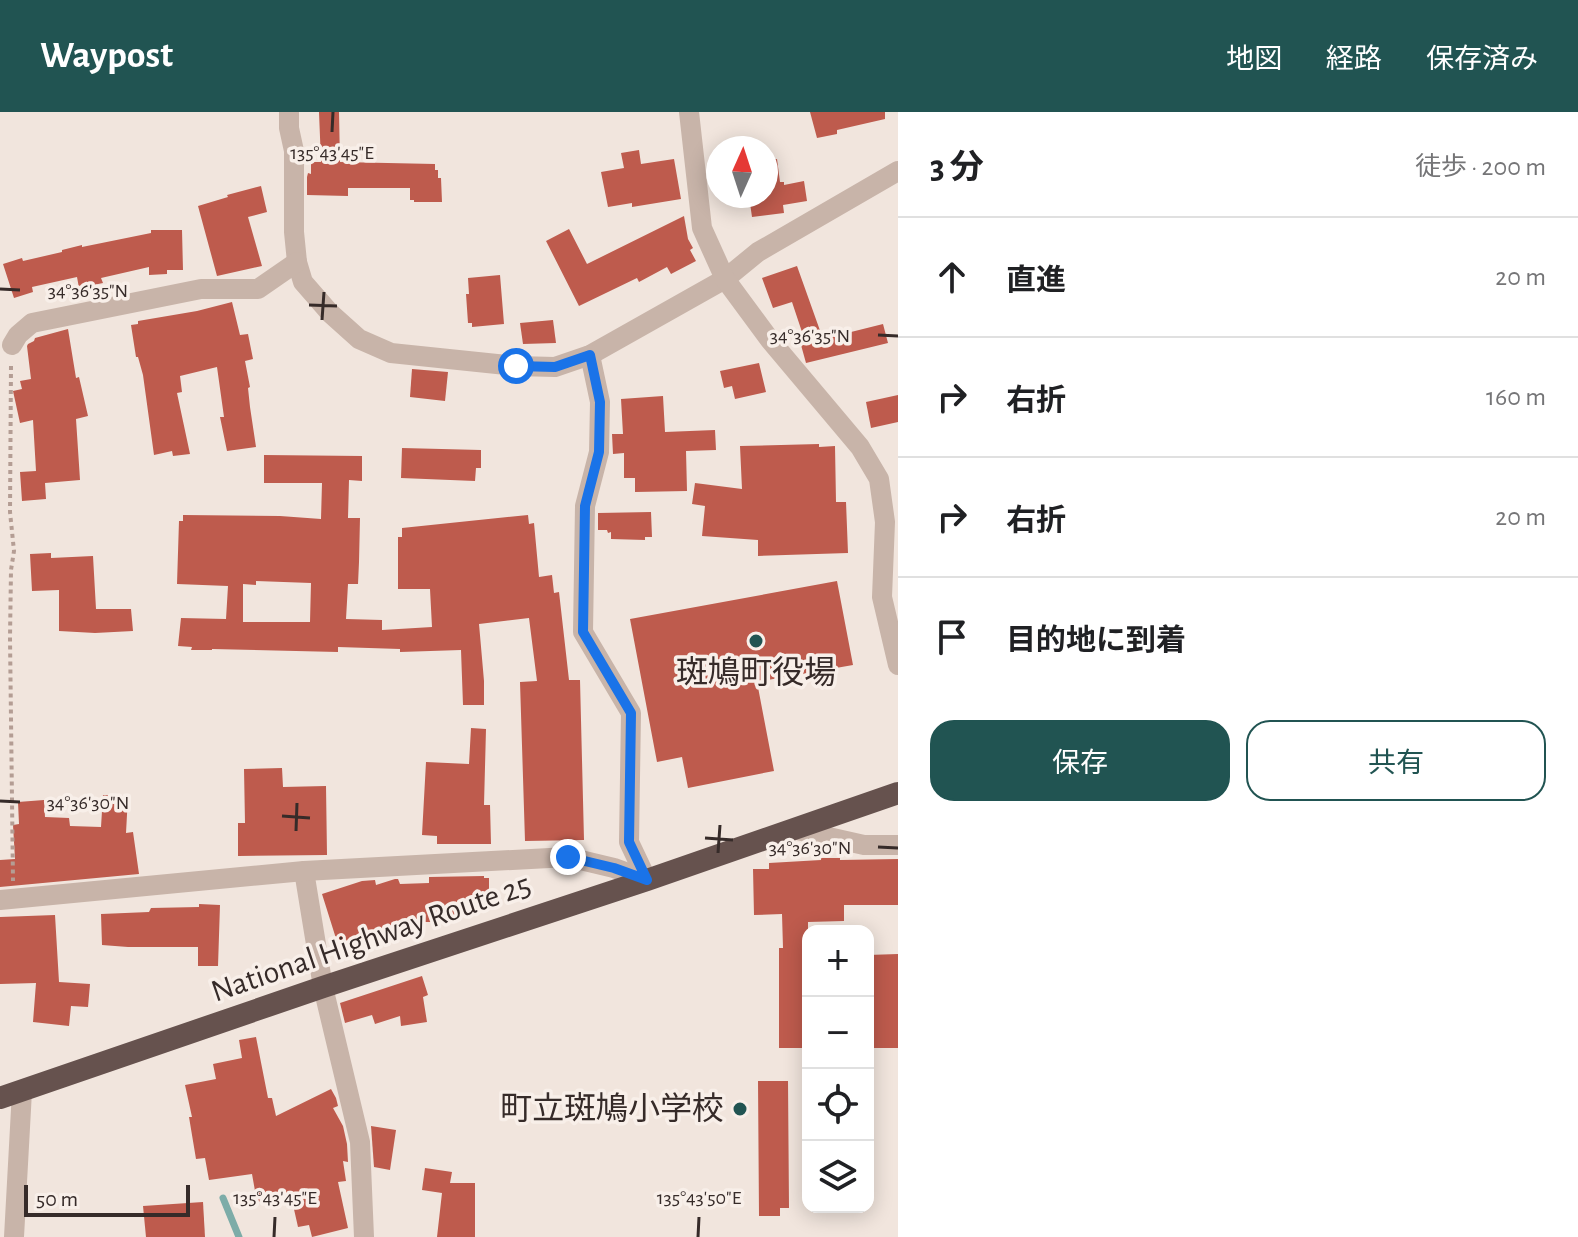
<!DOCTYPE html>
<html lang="ja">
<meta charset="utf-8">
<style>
body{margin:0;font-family:"Alegreya Sans","Noto Sans JP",sans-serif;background:#f2f2f2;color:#202124}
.controls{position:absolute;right:24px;bottom:24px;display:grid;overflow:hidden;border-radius:16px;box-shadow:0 4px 20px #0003}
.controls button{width:72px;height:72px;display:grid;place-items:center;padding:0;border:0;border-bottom:2px solid #e0e0e0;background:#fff;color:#202124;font:40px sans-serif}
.compass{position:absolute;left:706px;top:24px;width:72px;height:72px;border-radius:50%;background:#fff;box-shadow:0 4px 20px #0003;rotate:3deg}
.scale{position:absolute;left:24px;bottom:20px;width:166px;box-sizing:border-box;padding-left:8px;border:4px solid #362b29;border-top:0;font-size:22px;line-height:28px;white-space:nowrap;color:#362b29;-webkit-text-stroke:6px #f8efe9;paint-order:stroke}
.stop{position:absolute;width:24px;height:24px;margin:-18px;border:6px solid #1a73e8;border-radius:50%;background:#fff}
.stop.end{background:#1a73e8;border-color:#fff;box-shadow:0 2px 8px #0008}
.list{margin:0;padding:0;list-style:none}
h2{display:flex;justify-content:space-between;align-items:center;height:104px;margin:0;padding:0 32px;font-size:34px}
h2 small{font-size:26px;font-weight:400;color:#757577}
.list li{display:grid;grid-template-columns:52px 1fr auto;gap:24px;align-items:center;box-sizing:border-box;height:120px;padding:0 32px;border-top:2px solid #e0e0e0}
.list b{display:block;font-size:30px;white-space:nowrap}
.list em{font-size:26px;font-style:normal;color:#757577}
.actions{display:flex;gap:16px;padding:24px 32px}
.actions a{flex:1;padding:18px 0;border:2px solid #215452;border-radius:24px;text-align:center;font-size:28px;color:#215452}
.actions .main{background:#215452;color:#fff}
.icon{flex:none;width:44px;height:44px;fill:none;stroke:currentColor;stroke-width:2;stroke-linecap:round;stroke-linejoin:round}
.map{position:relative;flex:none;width:898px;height:1125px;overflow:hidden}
header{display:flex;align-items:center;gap:48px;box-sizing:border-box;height:112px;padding:0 40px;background:#215452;color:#fff}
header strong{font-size:38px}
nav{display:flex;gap:44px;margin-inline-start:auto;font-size:28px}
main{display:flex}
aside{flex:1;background:#fff}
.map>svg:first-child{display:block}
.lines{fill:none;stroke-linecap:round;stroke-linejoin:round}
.stream{stroke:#7daca8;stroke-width:7}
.building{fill:#be5b4d;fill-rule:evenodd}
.path{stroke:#b49d94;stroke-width:4;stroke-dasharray:4 4;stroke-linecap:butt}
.minor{stroke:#c8b4a9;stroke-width:20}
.tertiary{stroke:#c8b4a9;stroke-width:20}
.trunk{stroke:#66524e;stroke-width:22}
.route{stroke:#1a73e8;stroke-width:10}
.ticks{fill:none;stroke:#362b29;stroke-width:3}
.poi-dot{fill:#215452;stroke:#f8efe9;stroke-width:3}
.labels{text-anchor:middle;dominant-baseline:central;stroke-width:7;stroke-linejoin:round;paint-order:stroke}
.poi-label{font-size:32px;fill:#362b29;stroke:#f8efe9}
.street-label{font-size:32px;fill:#362b29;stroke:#f8efe9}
.ticks-label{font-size:20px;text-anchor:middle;fill:#362b29;stroke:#f8efe9;stroke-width:7;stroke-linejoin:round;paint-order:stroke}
</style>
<header>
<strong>Waypost</strong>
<nav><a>地図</a><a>経路</a><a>保存済み</a></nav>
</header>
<main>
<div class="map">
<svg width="898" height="1125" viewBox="0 0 898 1125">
<rect width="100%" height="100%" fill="#f1e5dd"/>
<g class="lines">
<!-- stream -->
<polyline class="stream" points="223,1086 239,1125"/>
</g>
<!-- building -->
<g class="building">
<polygon points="319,0 339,0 340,50 435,52 435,58 438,58 438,66 441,66 442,90 414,90 414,88 410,88 410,76 348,76 348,84 307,83 307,65 308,61 311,62 311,50 321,50"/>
<polygon points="810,0 885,0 885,7 837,18 837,22 817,26"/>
<polygon points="639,38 641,52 674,47 681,87 632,95 632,91 608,95 601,60 624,56 621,41"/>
<polygon points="777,47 780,70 784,70 784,73 804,69 807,89 783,93 784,101 752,105 749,84 766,84 766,48"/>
<polygon points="261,74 267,100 248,105 262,154 217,164 198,94 228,85 227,83"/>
<polygon points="684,104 688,127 693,136 690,138 696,149 671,162 667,155 639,170 637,166 579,194 546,129 569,117 587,152"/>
<polygon points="151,118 182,118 183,158 167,158 167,162 149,163 149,155 101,166 103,171 79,176 77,165 32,175 33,180 14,186 3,152 22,146 23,149 62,140 62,138 82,133 82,135 151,121"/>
<polygon points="797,154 823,227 883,212 888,231 806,251 801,233 806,232 792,190 773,196 762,166"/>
<polygon points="500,163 504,212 472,215 472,211 468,211 466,182 469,182 468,166"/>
<polygon points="232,190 240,223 248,222 253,247 245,249 250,275 248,276 250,295 256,335 227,339 220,305 224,305 217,255 180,264 182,280 177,281 190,342 173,344 172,339 154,343 143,263 138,245 136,245 131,213 138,212 138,209 197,199"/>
<polygon points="553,208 556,231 523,232 520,211"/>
<polygon points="68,217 76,266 79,265 88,304 76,307 80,368 45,371 46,387 22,389 20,360 36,359 33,308 20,311 13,279 22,277 20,269 31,267 27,234 28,232 34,229 35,226"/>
<polygon points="759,251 766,280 735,287 732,274 724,276 720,259"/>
<polygon points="412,257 448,260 445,289 410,285"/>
<polygon points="898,283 898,310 871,316 866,290"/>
<polygon points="663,284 665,320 715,318 716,338 686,339 687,379 635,380 635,366 624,366 624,341 613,342 612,322 623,322 621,287"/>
<polygon points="819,332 819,335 835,334 836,390 846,390 848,441 758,444 758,428 702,424 705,394 692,392 695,371 742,377 740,334"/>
<polygon points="402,336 481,338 481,356 476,356 475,369 401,366"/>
<path d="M264,343L362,344V369L349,368L348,406H360L359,450L358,472H348L346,507L382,508V518L432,515L430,477H398V425H402V416L528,403L529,412L534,411L539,465L552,463L554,481L559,480L569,568H580L584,728L525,729L520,570L537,569L529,506L479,512L484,569V593H463L461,538L400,540V537L338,535V540L212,537V538H191L192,535L178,534L181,506L226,507L228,474L177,472L179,409H183V403L280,404L321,407L322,371H264ZM256,469L311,471L310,510H243V472L256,473Z"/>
<polygon points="651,400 652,425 645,425 645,428 611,427 611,420 608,421 607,418 598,418 598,401"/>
<polygon points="51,441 51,446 93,444 96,497 131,497 133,519 95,521 59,519 59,478 32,479 30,442"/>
<polygon points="837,469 853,553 757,570 774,659 688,676 682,645 657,650 630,507"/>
<polygon points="471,616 486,617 484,693 490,693 491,732 437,732 437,724 422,723 426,650 469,652"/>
<polygon points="282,656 283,675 326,674 327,743 238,744 238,711 245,711 244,657"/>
<polygon points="103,683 128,684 126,721 133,720 139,762 0,775 0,748 15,747 13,713 19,712 18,690 44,688 45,705 69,706 70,714 101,715"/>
<polygon points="821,746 840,746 840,748 898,747 898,793 844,793 844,809 808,810 808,936 779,936 779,836 783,836 782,802 754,803 753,757 769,757 769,751 821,748"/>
<polygon points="484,764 484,766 489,766 489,797 455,796 455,810 420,810 339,836 322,782 362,769 375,768 376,773 395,767 398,767 400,772 429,771 429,765"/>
<polygon points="199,792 220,793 218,854 198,854 198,835 128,835 102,833 101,802 149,800 151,796 199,795"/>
<polygon points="55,803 59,870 90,872 88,895 71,894 69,914 33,910 36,871 0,872 0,805"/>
<polygon points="898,842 898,936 868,936 868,843"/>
<polygon points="422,864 428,883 423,885 427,910 401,914 400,904 375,912 372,903 345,911 340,891"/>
<polygon points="256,925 268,986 272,986 276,1004 331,977 336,986 338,994 333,996 343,1014 347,1032 348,1050 343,1049 346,1069 338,1070 348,1116 312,1125 309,1113 298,1115 291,1084 257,1090 252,1062 209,1068 205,1046 196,1047 189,1005 192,1005 185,973 216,967 213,952 242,946 239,928"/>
<polygon points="758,969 788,969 789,1096 780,1096 780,1104 759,1104"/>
<polygon points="371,1014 396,1018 390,1058 374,1055"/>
<polygon points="425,1056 452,1060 450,1071 475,1071 475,1125 437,1125 442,1081 422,1078"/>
<polygon points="203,1090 205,1125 146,1125 143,1094"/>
</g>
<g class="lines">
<!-- path -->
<polyline class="path" points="11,254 10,400 14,439 11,458 10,526 13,769"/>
<!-- minor -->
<g class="minor">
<polyline points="289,0 289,16 294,39 294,120 297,150 303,170 330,201 359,227 391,241 516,254 555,255 590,243 725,167 758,140 898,59"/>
<polyline points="689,0 702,116 725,167 770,228 860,335 879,367 885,410 882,485 898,553"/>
<polyline points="12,233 18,223 32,211 201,177 258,177 297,150"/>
<polyline points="590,243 600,290 599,340 585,394 583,520 631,601 629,730 647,768"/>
<polyline points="793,717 864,733 898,733"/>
<polyline points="304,759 323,875 360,1030 364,1125"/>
<polyline points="0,788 304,759 568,745 614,756 647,768"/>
</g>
<!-- tertiary -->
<polyline class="tertiary" points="14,1125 22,979"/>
<!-- trunk -->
<polyline class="trunk" points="0,986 323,875 647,768 898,681"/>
</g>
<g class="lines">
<!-- route -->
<polyline class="route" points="516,254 555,255 590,243 600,290 599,340 585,394 583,520 631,601 629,730 647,768 614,756 568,745"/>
</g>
<!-- ticks -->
<path class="ticks" d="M332,20L333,0M0,177L20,178M309,193L337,194M322,208L324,180M878,223L898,224M0,689L20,690M282,704L310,706M296,719L297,691M705,726L733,728M878,735L898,736M718,741L720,713M274,1125L275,1105M698,1125L699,1105"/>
<!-- markers -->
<g class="poi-dot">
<circle cx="756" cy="529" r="8"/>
<circle cx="740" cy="997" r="8"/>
</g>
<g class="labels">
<!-- poi labels -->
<g class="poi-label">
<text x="756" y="561">斑鳩町役場</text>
<text x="724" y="997" text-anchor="end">町立斑鳩小学校</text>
</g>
<!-- street labels -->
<g class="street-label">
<text transform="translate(371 826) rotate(-19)">National Highway Route 25</text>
</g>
</g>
<g class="ticks-label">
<text x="332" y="47">135°43'45"E</text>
<text x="88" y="185">34°36'35"N</text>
<text x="810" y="230">34°36'35"N</text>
<text x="88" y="697">34°36'30"N</text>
<text x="810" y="742">34°36'30"N</text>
<text x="275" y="1092">135°43'45"E</text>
<text x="699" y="1092">135°43'50"E</text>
</g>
</svg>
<div class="controls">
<button>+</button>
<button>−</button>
<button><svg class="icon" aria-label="locate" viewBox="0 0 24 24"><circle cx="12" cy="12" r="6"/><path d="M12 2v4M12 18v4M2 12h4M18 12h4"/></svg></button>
<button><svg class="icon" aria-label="layers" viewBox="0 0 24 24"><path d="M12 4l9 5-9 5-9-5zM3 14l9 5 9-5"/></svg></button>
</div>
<svg class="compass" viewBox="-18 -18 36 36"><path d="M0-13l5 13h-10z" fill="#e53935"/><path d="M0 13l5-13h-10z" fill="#757577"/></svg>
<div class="scale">50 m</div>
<div class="stop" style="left:516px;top:254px"></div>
<div class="stop end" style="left:568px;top:745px"></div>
</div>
<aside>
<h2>3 分<small>徒歩 · 200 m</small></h2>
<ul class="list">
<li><svg class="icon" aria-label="ahead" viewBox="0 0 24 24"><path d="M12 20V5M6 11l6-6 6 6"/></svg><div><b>直進</b></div><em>20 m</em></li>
<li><svg class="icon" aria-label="right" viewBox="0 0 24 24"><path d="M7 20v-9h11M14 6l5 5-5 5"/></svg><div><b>右折</b></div><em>160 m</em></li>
<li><svg class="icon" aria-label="right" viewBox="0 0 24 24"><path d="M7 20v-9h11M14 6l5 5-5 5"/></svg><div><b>右折</b></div><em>20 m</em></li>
<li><svg class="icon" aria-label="arrive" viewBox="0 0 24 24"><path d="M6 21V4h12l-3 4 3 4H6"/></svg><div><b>目的地に到着</b></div></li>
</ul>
<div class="actions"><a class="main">保存</a><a>共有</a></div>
</aside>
</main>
